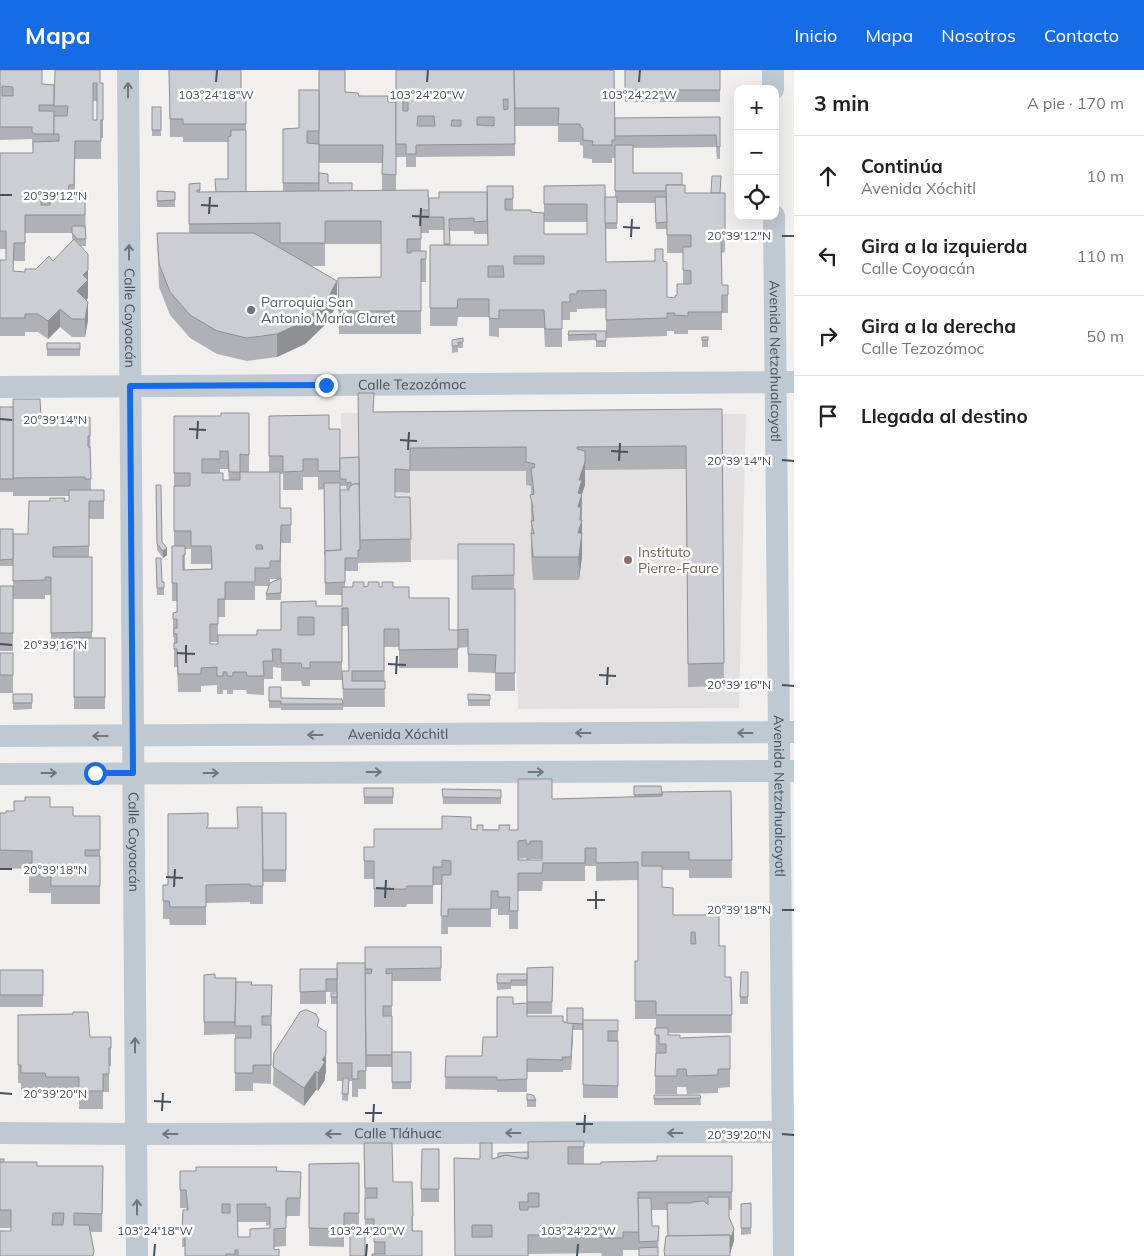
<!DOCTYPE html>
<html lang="es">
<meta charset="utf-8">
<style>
body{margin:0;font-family:Mulish,sans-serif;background:#f6f6f6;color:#222}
.controls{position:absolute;right:15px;top:15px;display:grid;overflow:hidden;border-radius:10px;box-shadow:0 5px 20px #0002}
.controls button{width:45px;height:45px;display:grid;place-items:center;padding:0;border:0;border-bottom:1px solid #e0e0e0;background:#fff;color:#222;font:25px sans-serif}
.stop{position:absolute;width:15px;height:15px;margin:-11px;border:4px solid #156ce6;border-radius:50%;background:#fff}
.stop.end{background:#156ce6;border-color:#fff;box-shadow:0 1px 5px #0008}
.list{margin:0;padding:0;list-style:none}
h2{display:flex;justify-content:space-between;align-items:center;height:65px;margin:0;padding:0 20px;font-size:21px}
h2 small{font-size:16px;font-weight:400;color:#767676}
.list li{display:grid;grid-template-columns:32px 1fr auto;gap:15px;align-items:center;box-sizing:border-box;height:80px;padding:0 20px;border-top:1px solid #e0e0e0}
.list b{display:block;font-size:19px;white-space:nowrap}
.list p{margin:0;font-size:16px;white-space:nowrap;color:#767676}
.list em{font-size:16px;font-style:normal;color:#767676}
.icon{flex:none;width:28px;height:28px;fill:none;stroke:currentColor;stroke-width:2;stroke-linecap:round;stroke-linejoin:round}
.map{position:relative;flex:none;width:794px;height:1186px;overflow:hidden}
header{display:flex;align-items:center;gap:30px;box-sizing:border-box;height:70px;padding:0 25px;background:#156ce6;color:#fff}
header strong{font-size:24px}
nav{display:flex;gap:28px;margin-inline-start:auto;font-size:18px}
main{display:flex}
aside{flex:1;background:#fff}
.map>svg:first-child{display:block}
.education{fill:#e3e0e1}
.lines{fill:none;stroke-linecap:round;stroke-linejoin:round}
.street{stroke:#bfc9d1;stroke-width:22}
.wall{fill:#afb1b6;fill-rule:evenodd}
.shaded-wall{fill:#8f9094}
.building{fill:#ccced4;stroke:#8f9094;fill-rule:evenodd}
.oneway{stroke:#6b7680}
.route{stroke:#156ce6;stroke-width:6}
.ticks{fill:none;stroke:#47525d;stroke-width:2}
.worship-dot{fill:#6b7280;stroke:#fff;stroke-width:2}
.education-dot{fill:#8d6e63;stroke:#fff;stroke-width:2}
.labels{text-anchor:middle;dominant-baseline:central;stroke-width:5;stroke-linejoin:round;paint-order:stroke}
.worship-label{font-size:14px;fill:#5b616d;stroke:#fff;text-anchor:start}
.street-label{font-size:14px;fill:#47525d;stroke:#fff}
.education-label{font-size:14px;fill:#785e54;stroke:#fff;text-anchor:start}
.ticks-label{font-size:12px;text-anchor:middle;fill:#47525d;stroke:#fff;stroke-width:5;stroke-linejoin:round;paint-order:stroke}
</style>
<header>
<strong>Mapa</strong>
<nav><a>Inicio</a><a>Mapa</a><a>Nosotros</a><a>Contacto</a></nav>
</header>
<main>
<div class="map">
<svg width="794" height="1186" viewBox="0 0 794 1186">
<rect width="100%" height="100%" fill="#f2efef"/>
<!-- education -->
<polygon class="education" points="341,343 746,344 739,638 518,639 514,489 342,491"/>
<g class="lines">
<!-- street -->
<g class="street">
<path id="s1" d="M128,0L137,1186"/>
<polyline points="773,0 773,19"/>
<path id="s2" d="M774,146L784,1186"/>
<path id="s3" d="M0,317L794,312"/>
<path id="s4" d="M0,666L793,662"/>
<polyline points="0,704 794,701"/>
<path id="s5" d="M0,1063L136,1064L794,1062"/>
</g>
</g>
<!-- wall -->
<g class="wall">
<path d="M0,0L42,14L54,15L103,13V68H101V89H75V121H85L86,176H80L88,202V228L86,230L88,250L85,267H72L60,257L48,269L38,262H25V266H0V190H6V179H0V83H33L32,69L0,70ZM93,31H97V50H93ZM25,163H72V169L73,170L53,191L36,199L25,202L13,201L14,191H25Z"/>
<path d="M169,0L241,27H246V122L283,121V59L299,58L345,22L388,32H396V0H609L615,58L720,47V89H717L716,77L633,78V103L682,115L685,123H725V182L721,183L722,215H728V243H722V260H688V264H674V261H667V266L606,268V277H596V270L568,271V265L606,261V238L577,239V242H570V250H562V277H545L544,258H499V267L489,266V247H458L457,256H430V175H444V160H429V163H421V181H426V212H421V264H339L338,208L381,207V174H325V196H312L337,234L327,253L305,274L277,287L247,291L217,284L190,268L170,245L159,217L157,163H189V114L200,113V122H215L228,109V72H183V67H170ZM515,56H558V72H580V75L583,76V88L592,89V93H612V88H615V66V127H605L544,116V143L531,142L513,140V116L487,122L439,128H429L396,121V87H406V97H416V87L515,86ZM319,93H382V121H352L328,113L319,103ZM617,133H655L656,159H667V153V183H683V214L677,225L675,228L667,227L663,191L606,192L605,159H617ZM544,152H587V164H544ZM450,161H474V164H487L488,175H450Z"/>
<rect x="625" y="0" width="95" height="32"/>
<rect x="152" y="37" width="9" height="29"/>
<polygon points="157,121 175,122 175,137 157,137"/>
<rect x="702" y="267" width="6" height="10"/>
<polygon points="463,268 463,278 458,278 458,282 452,283 452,270"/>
<rect x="47" y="273" width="33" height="13"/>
<polygon points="13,329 41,347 90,347 91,420 104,420 104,449 89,449 89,487 92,487 92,568 105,568 105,639 74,639 74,580 51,581 51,525 45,525 45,529 13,529 13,581 0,581 0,516 13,516 13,496 0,496 0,459 13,478 65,431 69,431 69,426 13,426"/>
<rect x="0" y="337" width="13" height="85"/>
<path d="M722,339L724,616L688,617L686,399L585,400V415L582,424V486L579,510H533L531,486V416L526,415V401H410V423L395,422V427H410L411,492L358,493V501H345V517H393L449,560H458V474H514L515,621H495V603L468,602V577L458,578V598H399V577H384L385,637H343V640H281V638H269V617L281,628L343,631L342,601H349L348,556H342V610H310V616H302L301,611H281V598L273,597V609H264V625L247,624L246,620H233V624H227V620H223V624H217V615L201,616V622H178L177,597H174V567H173V543H177V531H172V476H174V346H221L249,343V402H269V346L329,359L340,388L359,387L374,342ZM220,399H228L229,410H223L220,403ZM280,404H283V420H303V407H318V420L324,419L325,525H342V536H316L281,532V560L257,565H218V547H225V530H255V516H269L266,524V530H281V473H291V456L280,438ZM340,416H346V419H349V420H340ZM185,479H191V494H211V499L185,500ZM270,509H278L270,514ZM210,572H218V574H210Z"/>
<polygon points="156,415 162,472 167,485 163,488 157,480"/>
<polygon points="156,488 162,512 164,512 164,525 157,525"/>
<rect x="0" y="583" width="13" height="40"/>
<polygon points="13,624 32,624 32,639 13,640"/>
<polygon points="468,624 490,625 490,636 468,636"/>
<path d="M634,716L662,722L731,721L732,808H689V800H662V817L673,845L719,876L725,907H731L732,963H668V965L680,968L730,966V1017L718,1018V1023L687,1024L686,1017H677V1024H655L656,949H635V891H638V810L596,811V796H585V811H543L542,821H518V859H509V845H498V839H491V857H448V864H441L442,815H433V834H407L406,837H374V809H364V777H374L471,759L518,760L552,729L634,727ZM526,788V790H518V789ZM530,789H542V790H530Z"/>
<rect x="364" y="718" width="29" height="16"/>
<polygon points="442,719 501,720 501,734 443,734"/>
<polygon points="50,737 73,746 100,746 100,834 51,834 51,823 29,823 29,799 0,798 0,743 6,743 14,741"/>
<polygon points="262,743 286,743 286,812 263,812 263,834 250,834 250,832 206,833 206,855 170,855 169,849 163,849 163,815 168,815 208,758 237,758"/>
<polygon points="441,877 441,911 392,911 392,997 366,997 366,1019 358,1019 358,1027 352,1027 352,1011 349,1011 348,1031 342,1030 343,1011 337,1011 337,934 331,934 331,923 337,923 337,922 326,922 326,934 300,934 300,899 337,899"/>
<polygon points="553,897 552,944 527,944 527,946 563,952 583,950 618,950 618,1028 583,1028 583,960 573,960 571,1000 563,1000 563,1002 527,1002 527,1022 497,1022 497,1020 445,1019 446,986 482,986 497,967 513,934 527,940 527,916 511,916 511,919 497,920 497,904 527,904"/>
<rect x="0" y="900" width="43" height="37"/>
<polygon points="748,902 748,934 740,934 740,927"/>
<polygon points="204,905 215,908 252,915 272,915 271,1014 253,1013 253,1021 235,1021 235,964 204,965"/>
<polygon points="18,945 90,967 111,967 111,996 109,996 109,1022 103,1022 103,1039 79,1039 79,1025 46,1025 45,1021 21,1021 21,1013 18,1013"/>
<polygon points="319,957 326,962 326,1003 325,1005 325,1010 318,1021 316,1020 304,1036 273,1015 274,983"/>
<rect x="392" y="982" width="19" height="37"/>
<polygon points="527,1024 536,1030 536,1037 527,1037"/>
<polygon points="654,1025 700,1025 701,1035 654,1035"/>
<polygon points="584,1071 584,1094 601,1094 732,1086 732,1140 729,1140 729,1147 734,1171 730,1183 730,1186 664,1186 664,1181 668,1166 667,1140 651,1140 652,1156 659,1156 658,1186 639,1186 639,1165 639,1180 623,1180 623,1186 602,1186 601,1183 528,1184 455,1186 492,1089"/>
<polygon points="364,1073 393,1112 413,1146 413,1161 422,1186 374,1184 374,1167 365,1167"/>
<polygon points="422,1079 439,1079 439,1132 421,1132"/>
<polygon points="0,1089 4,1092 37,1096 103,1096 102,1162 11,1161 11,1158 0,1158"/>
<polygon points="359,1093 359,1161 344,1161 344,1177 309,1176 309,1094"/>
<path d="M180,1101H277L301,1102L300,1146H287V1148H286V1176L274,1177V1180L279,1186H185V1177H182L183,1140H186V1138H180ZM238,1152H266V1156L270,1155V1158L250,1167H238Z"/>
<polygon points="751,1133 751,1164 741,1165 741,1134"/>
</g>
<!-- shaded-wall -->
<g class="shaded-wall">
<polygon points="88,184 88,228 77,239 77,221 83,205"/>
<polygon points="337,211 337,234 327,253 305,274 277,287 277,264"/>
<polygon points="88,232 88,250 85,267 85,249"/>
<polygon points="60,239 60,257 48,269 48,251"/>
<polygon points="585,392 585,415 582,424 581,451 582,450 582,486 579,510 578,460 578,423 579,410"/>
<polygon points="167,478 167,485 163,488 163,481"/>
<polygon points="573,953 573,965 571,1000 571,987"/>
<polygon points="326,985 326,1003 325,1005 325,1010 318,1021 318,1003 322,990"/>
<polygon points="316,1001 316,1020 304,1036 304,1018"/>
<polygon points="734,1159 734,1171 730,1183 730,1171"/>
</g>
<!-- building -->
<g class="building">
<path d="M0,0H42V14L54,15V35H39V41H54V64H35L32,62V57H0ZM2,16L13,17V26H2Z"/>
<path d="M55,0H100V13H103V50H101V71H75L74,115H69L68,121H85V145H25V173H14L13,201L25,202V199H36L49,186L53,191L74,169L88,184V200L83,205L88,210L77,221L88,232L85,249H72L60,239L48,251L38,244H25V248H0V190H6V161H0V83H33V72L59,71V64H54V46H67L68,36H54ZM93,13H97V50H93ZM41,127H50V135H41Z"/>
<polygon points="169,0 241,0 241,27 246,27 246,54 183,54 183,49 170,49"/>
<polygon points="319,0 345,0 345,22 358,23 359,26 388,26 388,32 396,32 396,105 382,104 383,75 319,75"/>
<path d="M396,0H514L515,74L416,75V84H406V74H396ZM503,29H508V39L504,40ZM403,30H408V41H403ZM418,46H434L435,56H417ZM477,47H494V56L477,55ZM452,50H461V56H451Z"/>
<polygon points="514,0 609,0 614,1 615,70 612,70 612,75 592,75 593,71 583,70 583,58 580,57 580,54 558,54 559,38 515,38"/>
<rect x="625" y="0" width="95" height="20"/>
<polygon points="299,20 319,20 319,61 307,61 307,73 319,74 319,113 283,113 283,59 299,58"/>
<rect x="152" y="37" width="9" height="23"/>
<polygon points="720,47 720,77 717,77 716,65 615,66 615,48"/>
<polygon points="231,60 246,60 246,122 216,122 215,109 228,109 228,67 231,66"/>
<polygon points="615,75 633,75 633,103 682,103 682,115 666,115 666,121 615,121"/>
<polygon points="319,103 328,104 328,113 352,113 352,121 319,121"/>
<polygon points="712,106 721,106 720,123 711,123"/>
<polygon points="200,113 200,120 197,120 197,122 428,120 429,140 421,140 421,169 407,169 407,183 411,183 411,181 426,181 426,189 421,189 421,241 339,241 338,208 381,207 381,151 325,151 325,173 280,173 280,153 189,154 189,114"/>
<path d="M605,115L606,192L655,191V179H663V191L667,192V227L675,228V226L677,225V214H691V201L683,200V177H691V165H667L666,115H685V123H725V164L721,165L722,215H728V225H722V242H688V246L674,245L675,243H667V248L606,250V220L577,221V224H570V232H562V259H545L544,240H499V249L489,248V229H458L457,238H430V175H488L487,116H513V129H505V140H531V142L544,143V164H587V134H544V116ZM514,186H544V194H514ZM488,196H503L504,207H488Z"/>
<polygon points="157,121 175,122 175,130 157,131"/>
<polygon points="439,122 487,122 487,151 474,152 474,148 449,149 450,174 444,174 444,147 429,147 429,128 439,128"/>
<rect x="605" y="127" width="12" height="26"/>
<polygon points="655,127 666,127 667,152 656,153"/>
<polygon points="72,156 85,156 86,169 77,169 72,163"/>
<polygon points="157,163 254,163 337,211 327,230 305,251 277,264 247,268 217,261 190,245 170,222 159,194"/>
<polygon points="569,261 606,261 606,271 596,271 596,264 568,265"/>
<rect x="702" y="267" width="6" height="3"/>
<polygon points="463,268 463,272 458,272 458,276 452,276 452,270"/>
<rect x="47" y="273" width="33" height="6"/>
<polygon points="358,323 374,323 373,342 722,339 724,593 688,594 686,376 577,377 577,379 585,381 585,392 579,410 582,410 578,423 582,424 578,437 581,437 580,450 582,450 578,463 582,463 579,487 533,487 531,463 534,464 531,451 534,451 532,437 533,437 530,425 534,424 531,398 534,398 535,394 526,392 526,377 410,378 410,400 395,399 395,427 410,427 411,469 360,470"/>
<polygon points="13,329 40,329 41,347 90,347 90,366 88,366 88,377 90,377 91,409 85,409 85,407 13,408"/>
<rect x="0" y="337" width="13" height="72"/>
<path d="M221,343H249V385L240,384V402H280V438H291V455H281L280,491H270V498H255V512H225V529H218V554H210V574H218V565H257V560H281V532L316,531V536H342V517H353V512H364V517L368,516V512H379V517H382V512H393V517H409V528H449V560H458V474H514V505L472,506V519H515V603H495L496,585L468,584V559L458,560V579L399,580V559H384V601H352V611H385V619H343L342,601H349L348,538H342V592H310V598H302L301,593H281V579H272L273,591H263L264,606H247L246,602H233V606H227V602H223V606H217V597L201,598V604H178L177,579H174V573H177V564H174V558H177V549H173V543L177,542V513H172V476H185V485H183V500L212,499L211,476H191V461H174V416H190V403H174V346H221ZM220,381H228L229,402H240V410H223V403H202V389H220ZM256,475H262L263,479H256ZM298,547H314V565H298Z"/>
<polygon points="329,345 329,359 340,359 340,401 318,401 318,389 303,389 303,401 283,402 283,386 269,386 269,346"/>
<polygon points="359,387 359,414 353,414 351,416 351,412 346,413 346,409 340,409 340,388"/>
<polygon points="324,413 340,413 341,480 325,481 325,485"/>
<polygon points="353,414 359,414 360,480 358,480 358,488 345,488 345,512 325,513 325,481 341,480 340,420 349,420 349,418"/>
<polygon points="156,415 161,415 162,472 167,478 163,481 157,474"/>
<polygon points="69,420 104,420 104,431 89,431 89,476 53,477 53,487 92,487 92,562 51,563 51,507 45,507 45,510 13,511 13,464 28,464 29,431 50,431 50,428 65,428 64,431 69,431"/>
<polygon points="0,459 13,459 13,489 0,490"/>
<polygon points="156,488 161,488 162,512 164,512 164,518 157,518"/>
<polygon points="281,508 281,523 266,524 270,513"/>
<rect x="0" y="516" width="13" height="47"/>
<rect x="74" y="568" width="31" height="59"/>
<rect x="0" y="583" width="13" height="22"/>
<polygon points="269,617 281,617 281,628 342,629 343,634 281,634 281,631 269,631"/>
<rect x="13" y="624" width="19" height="9"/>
<polygon points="468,624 490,625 490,630 468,630"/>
<path d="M518,709H552V729L662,726V722L731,721L732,790H689V782H642V796H662V817L673,818V845H719V876H725V907H731L732,945H656V931H635V891H638V792L596,793V778H585V793H543L542,803H518V841H509L510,827H498V821H491V839H448V846H441L442,805H451V791L442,790V797H433V816H407L406,819H374V791H364V777H374V759H442V746L471,747V759L477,760V755H483V760H499V755H510L509,760H518ZM526,770V774H530V771H542V790H518V771ZM691,862H695L696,874H691Z"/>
<polygon points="634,716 661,716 662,724 634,725"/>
<rect x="364" y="718" width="29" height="9"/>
<polygon points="442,719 501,720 501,728 443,727"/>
<polygon points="25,727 50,727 50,737 73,737 73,746 100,746 100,780 85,780 85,786 100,786 100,816 51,816 51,805 29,804 29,793 32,793 32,781 0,780 0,743 6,743 6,741 14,741 14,731 25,731"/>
<polygon points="237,737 262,737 263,816 250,816 250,814 206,815 206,837 170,837 169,831 163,831 163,815 168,815 168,744 208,743 208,756 206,758 238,758"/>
<polygon points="262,743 286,743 286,800 263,800"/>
<polygon points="365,877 441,877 441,898 386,899 386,904 392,903 392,936 383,936 383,946 392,946 392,985 366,985 365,903 371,904 372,899 365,899"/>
<polygon points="337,893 365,893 366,1001 358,1001 358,1009 352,1009 352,993 337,993"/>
<polygon points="553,897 552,932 527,932 527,898"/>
<polygon points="300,899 337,899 337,909 326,909 326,921 300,922"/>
<rect x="0" y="900" width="43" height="25"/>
<polygon points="741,902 748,902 748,927 740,927"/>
<polygon points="215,904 215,908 236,908 235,952 204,952 204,905"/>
<polygon points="497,904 527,904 527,910 511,910 511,913 497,913"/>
<polygon points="236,912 252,912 251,915 272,915 271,946 262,946 262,955 271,955 271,995 253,995 253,1003 235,1003 235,968 251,968 251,956 235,956"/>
<rect x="331" y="923" width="6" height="4"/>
<polygon points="497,927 513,927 513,934 527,933 527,946 563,946 563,952 573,953 571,987 562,987 563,990 527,989 527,1009 497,1010 497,1007 445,1007 446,986 482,986 483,967 497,967"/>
<polygon points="567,938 583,938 583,954 567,953"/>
<polygon points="304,940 307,940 316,944 319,950 317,956 326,962 326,985 322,990 325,992 318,1003 316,1001 304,1018 273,997 274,983 300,942"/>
<polygon points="73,942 88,942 90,967 111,967 111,978 109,978 109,1004 103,1004 103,1021 79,1021 79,1007 46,1007 45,1003 21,1003 21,995 18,995 18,945 73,944"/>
<polygon points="583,950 618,950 618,961 608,961 608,971 618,971 618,1016 583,1015"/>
<polygon points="655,958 668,958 668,965 680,965 680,968 730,966 730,999 718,999 718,1005 687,1006 686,999 677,999 677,1006 655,1006 656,983 666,983 666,974 659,974 659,965 655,965"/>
<rect x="392" y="982" width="19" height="30"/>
<polygon points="343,1008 349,1008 348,1024 342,1024"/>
<polygon points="527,1024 533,1025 536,1030 527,1030"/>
<polygon points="654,1025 700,1025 701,1028 654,1029"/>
<path d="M584,1071V1077H568V1094H601V1092L657,1091V1086H732V1122H638L639,1162H623V1168H602L601,1165H528V1186H455L454,1088L480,1089V1073H492V1089L506,1085L528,1089V1072ZM528,1123H539V1137H528V1140H520L519,1132H528ZM472,1155H492V1167H472Z"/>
<polygon points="364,1073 392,1073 393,1112 412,1112 413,1146 412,1146 412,1161 422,1161 422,1186 372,1186 372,1184 385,1184 385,1172 374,1172 374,1149 365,1149 365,1128 377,1128 377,1118 365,1118"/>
<polygon points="422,1079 439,1079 439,1119 421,1119"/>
<polygon points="528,1082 528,1088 521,1088 506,1085 498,1087 498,1083"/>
<rect x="0" y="1089" width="4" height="3"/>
<path d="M0,1092H37V1096H103L102,1144L74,1143V1155H89L94,1181L93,1186H0V1161H11V1140H0ZM53,1143H64L63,1155H52Z"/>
<polygon points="359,1093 359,1143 344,1143 344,1159 309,1158 309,1094"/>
<path d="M196,1097H277L276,1101L301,1102L300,1128H287V1130H286V1158L274,1159V1180L279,1179V1186H238V1180H235V1184H226V1186H185V1159H182L183,1140H188L186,1120H180V1101H196ZM222,1134H230V1143H222ZM237,1134H266V1138L270,1137V1158L250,1159V1167H238Z"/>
<polygon points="708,1127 729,1127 729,1147 734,1159 730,1171 730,1165 668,1166 667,1133 691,1133 693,1132 704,1131 708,1135"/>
<polygon points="638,1128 651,1128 652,1156 659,1156 658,1171 639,1172"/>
<polygon points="751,1133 751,1158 741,1158 741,1134"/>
<rect x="350" y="1163" width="15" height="23"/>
<polygon points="730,1165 730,1186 665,1186 664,1181 666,1166"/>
<polygon points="658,1177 658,1186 639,1186 639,1178"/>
</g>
<!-- one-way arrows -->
<defs><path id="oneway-shaft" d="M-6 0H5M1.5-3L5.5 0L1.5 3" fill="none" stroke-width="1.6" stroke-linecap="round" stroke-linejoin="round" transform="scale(1.25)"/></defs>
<g class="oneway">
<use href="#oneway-shaft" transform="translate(128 20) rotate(-90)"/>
<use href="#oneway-shaft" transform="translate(129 182) rotate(-90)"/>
<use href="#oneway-shaft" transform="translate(583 663) rotate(180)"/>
<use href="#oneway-shaft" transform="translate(745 663) rotate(180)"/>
<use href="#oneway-shaft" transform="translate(315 665) rotate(180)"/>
<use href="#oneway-shaft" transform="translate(100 666) rotate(180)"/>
<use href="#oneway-shaft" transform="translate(374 702)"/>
<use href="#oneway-shaft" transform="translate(536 702)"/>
<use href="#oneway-shaft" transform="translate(49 703)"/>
<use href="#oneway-shaft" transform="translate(211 703)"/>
<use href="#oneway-shaft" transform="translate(135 975) rotate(-90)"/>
<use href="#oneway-shaft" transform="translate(513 1063) rotate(180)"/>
<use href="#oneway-shaft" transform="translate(675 1063) rotate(180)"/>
<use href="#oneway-shaft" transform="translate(170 1064) rotate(180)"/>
<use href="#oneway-shaft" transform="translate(333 1064) rotate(180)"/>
<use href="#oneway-shaft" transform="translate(137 1137) rotate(-90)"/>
</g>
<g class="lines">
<!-- route -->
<polyline class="route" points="95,703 133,703 130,316 326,315"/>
</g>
<!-- ticks -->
<path class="ticks" d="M216,12L217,0M427,12L428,0M639,12L640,0M0,125H12M201,135L218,136M209,144L210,127M412,146L429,147M420,156L421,138M623,157L640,158M782,166H794M631,167L632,149M0,349L12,350M189,359L206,360M197,369L198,351M400,370L417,371M408,380L409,362M611,381L628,382M782,390L794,391M619,391L620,373M0,574L12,575M177,583L195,584M186,593V575M388,594L406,595M396,604L397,586M599,605L616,606M607,615L608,597M782,615L794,616M0,799H12M166,807L183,808M174,817L175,799M376,818L394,819M385,828L386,810M587,830H605M596,839V821M782,840H794M0,1023L12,1024M154,1031L171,1032M162,1041L163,1023M365,1043H382M373,1052L374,1034M576,1054H593M584,1063L585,1045M782,1064L794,1065M154,1186L155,1174M366,1186L367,1174M577,1186L578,1174"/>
<!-- markers -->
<circle class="worship-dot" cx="251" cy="240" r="5"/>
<circle class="education-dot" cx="628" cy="490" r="5"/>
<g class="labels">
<!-- worship labels -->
<g class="worship-label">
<text x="261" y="232">Parroquia San<tspan x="261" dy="16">Antonio María Claret</tspan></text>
</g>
<!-- street labels -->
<g class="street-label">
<text stroke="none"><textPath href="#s1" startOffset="248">Calle Coyoacán</textPath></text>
<text stroke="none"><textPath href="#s2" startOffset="145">Avenida Netzahualcoyotl</textPath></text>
<text stroke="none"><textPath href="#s3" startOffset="412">Calle Tezozómoc</textPath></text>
<text stroke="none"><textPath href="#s4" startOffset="398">Avenida Xóchitl</textPath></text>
<text stroke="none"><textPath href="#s2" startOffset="580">Avenida Netzahualcoyotl</textPath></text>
<text stroke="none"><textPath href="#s1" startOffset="772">Calle Coyoacán</textPath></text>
<text stroke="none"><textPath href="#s5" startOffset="398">Calle Tláhuac</textPath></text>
</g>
<!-- education labels -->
<g class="education-label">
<text x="638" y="482">Instituto<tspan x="638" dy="16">Pierre-Faure</tspan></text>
</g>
</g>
<g class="ticks-label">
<text x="216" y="29">103°24'18"W</text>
<text x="427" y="29">103°24'20"W</text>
<text x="639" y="29">103°24'22"W</text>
<text x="55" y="130">20°39'12"N</text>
<text x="739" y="170">20°39'12"N</text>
<text x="55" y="354">20°39'14"N</text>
<text x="739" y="395">20°39'14"N</text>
<text x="55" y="579">20°39'16"N</text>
<text x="739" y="619">20°39'16"N</text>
<text x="55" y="804">20°39'18"N</text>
<text x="739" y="844">20°39'18"N</text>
<text x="55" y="1028">20°39'20"N</text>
<text x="739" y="1069">20°39'20"N</text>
<text x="155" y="1165">103°24'18"W</text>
<text x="367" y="1165">103°24'20"W</text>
<text x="578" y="1165">103°24'22"W</text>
</g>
</svg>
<div class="controls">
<button>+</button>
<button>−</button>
<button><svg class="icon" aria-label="locate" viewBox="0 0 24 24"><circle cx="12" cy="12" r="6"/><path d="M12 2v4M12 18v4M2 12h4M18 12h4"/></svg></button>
</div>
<div class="stop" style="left:95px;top:703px"></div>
<div class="stop end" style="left:326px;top:315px"></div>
</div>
<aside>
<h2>3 min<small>A pie · 170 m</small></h2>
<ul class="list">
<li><svg class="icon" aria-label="ahead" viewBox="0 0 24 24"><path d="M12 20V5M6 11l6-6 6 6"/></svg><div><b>Continúa</b><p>Avenida Xóchitl</p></div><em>10 m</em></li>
<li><svg class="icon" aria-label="left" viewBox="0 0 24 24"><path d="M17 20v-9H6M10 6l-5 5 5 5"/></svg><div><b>Gira a la izquierda</b><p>Calle Coyoacán</p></div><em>110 m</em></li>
<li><svg class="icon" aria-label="right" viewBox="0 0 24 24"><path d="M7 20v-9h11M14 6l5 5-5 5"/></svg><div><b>Gira a la derecha</b><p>Calle Tezozómoc</p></div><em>50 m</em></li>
<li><svg class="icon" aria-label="arrive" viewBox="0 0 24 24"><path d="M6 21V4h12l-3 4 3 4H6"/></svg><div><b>Llegada al destino</b></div></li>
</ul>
</aside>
</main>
